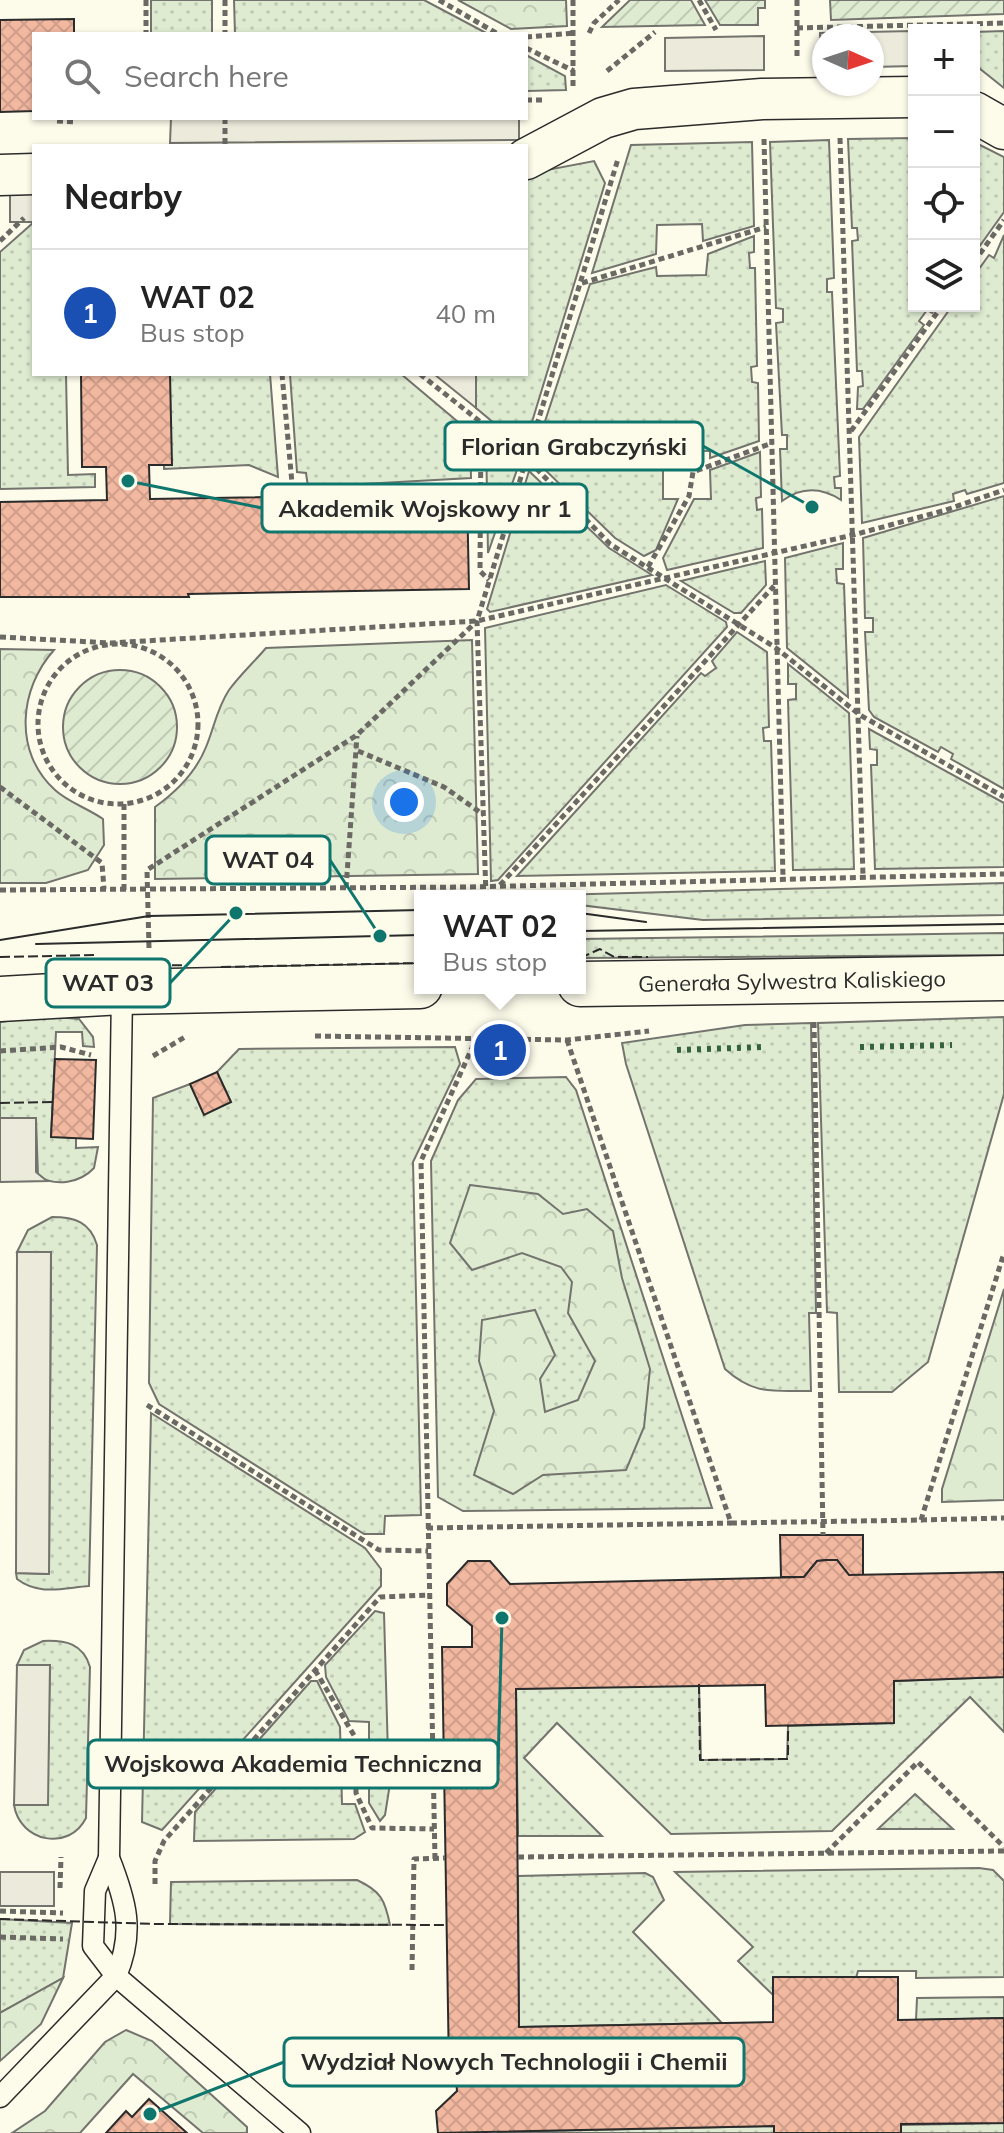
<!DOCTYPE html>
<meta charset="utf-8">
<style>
body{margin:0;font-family:Mulish,sans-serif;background:#f2f2f2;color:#222}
.controls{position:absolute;right:24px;top:24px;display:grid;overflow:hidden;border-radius:0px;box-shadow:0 2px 6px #0004}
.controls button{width:72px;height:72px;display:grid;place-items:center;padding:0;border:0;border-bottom:2px solid #e0e0e0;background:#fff;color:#222;font:40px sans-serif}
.compass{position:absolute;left:812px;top:24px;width:72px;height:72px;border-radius:50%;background:#fff;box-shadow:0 2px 6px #0004;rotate:93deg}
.you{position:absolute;left:404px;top:802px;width:28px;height:28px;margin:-20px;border:6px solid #fff;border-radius:50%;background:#1a73e8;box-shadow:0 0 0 12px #1a73e833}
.badge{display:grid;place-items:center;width:52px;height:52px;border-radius:50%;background:#d93025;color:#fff;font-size:26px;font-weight:700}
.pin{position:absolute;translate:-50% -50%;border:4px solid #fff;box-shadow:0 2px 8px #0006}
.popup{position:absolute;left:414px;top:890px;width:172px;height:104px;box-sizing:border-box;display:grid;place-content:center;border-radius:0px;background:#fff;filter:drop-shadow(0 2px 6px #0005);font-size:26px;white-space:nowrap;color:#767676}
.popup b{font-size:30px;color:#222}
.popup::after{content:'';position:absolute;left:50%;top:100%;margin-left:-16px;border:16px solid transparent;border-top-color:#fff}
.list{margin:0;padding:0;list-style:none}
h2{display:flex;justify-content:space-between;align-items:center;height:104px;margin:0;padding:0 32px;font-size:34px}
h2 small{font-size:26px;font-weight:400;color:#767676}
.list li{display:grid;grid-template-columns:52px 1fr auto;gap:24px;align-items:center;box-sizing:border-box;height:128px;padding:0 32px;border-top:2px solid #e0e0e0}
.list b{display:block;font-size:30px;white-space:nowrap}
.list p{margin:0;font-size:26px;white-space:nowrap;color:#767676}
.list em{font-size:26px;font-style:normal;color:#767676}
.icon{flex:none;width:44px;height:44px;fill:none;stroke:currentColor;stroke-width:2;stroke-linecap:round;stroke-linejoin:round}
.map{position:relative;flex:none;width:1004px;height:2133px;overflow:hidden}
.search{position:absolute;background:#fff;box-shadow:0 2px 6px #0004;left:32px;top:32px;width:496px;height:88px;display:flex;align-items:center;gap:20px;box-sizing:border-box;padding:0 28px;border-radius:0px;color:#767676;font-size:30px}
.panel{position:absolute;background:#fff;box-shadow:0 2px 6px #0004;left:32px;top:144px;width:496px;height:232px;border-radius:0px}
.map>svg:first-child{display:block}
.grass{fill:url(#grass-dots);stroke:#74746e;stroke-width:2}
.forest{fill:url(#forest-crowns);stroke:#74746e;stroke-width:2}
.garden{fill:url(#garden-furrows);stroke:#74746e;stroke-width:2}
.parking{fill:#eceadb;stroke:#74746e;stroke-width:2}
.building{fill:url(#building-cross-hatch);stroke:#2b2b2b;stroke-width:2}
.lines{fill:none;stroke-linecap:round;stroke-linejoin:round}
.service-casing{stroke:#2b2b2b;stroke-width:23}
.minor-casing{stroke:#2b2b2b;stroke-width:43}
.tertiary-casing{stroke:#2b2b2b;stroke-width:47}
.path{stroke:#6a6964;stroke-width:5;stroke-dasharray:6 4;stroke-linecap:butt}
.service{stroke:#fdfbea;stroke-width:20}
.minor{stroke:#fdfbea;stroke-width:40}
.tertiary{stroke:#fdfbea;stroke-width:44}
.tram{stroke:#2b2b2b;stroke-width:2}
.hedge{stroke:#34623c;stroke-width:6;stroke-dasharray:4 6;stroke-linecap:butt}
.fence{stroke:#2b2b2b;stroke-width:2;stroke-dasharray:10 4;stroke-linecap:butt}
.labels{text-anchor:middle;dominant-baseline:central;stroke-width:6;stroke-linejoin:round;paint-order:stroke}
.street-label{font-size:22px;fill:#2b2b2b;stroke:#fdfbea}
.leader{fill:none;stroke:#0f766e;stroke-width:3}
.callout-dot{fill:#0f766e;stroke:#fdfbea;stroke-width:3}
.callout{fill:#fdfbea;stroke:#0f766e;stroke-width:3}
.callout-label{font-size:24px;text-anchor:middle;font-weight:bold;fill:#2b2b2b}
</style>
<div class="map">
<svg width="1004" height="2133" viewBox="0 0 1004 2133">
<defs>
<pattern id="grass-dots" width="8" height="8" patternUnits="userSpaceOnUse" patternTransform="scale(2)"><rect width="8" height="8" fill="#deebd1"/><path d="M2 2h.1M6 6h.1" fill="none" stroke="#bfcab4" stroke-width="1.8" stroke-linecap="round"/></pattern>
<pattern id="forest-crowns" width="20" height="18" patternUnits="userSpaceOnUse" patternTransform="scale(2)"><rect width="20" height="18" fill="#deebd1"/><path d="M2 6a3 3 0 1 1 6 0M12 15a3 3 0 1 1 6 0" fill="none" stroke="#bfcab4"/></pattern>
<pattern id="garden-furrows" width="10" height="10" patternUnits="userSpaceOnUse" patternTransform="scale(2)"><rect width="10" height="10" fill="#deebd1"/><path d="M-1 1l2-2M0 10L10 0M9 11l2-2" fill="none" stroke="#bfcab4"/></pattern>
<pattern id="building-cross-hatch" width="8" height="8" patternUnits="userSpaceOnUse" patternTransform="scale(2)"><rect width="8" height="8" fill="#f2b8a0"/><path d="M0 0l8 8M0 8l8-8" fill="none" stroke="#d09e8a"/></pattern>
</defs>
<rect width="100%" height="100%" fill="#fdfbea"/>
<!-- grass -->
<g class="grass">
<rect x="151" y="0" width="61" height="34"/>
<polygon points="234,0 424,0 488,34 235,34"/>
<polygon points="1004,31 1004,88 974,64 974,32"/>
<polygon points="526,55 565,76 566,90 526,91"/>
<polygon points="914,138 914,306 937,306 932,313 927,310 919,321 924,325 863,409 857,409 858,387 863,386 862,371 857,371 852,241 858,240 857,228 852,228 848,139"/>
<path d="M829,140L834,278L827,279V292H832L840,476L834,477L835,488H841V500C821,487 801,487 782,501L780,449H787V435H782L776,323L783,322V309L776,308L770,142Z"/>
<polygon points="752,142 754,226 703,241 702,224 657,225 656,254 592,273 631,145"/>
<polygon points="974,142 1004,157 1004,212 974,254"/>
<polygon points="594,161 605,183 524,448 476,408 476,374 526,374 526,174"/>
<polygon points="34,222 34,374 66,374 68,475 95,474 95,487 0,489 0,252"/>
<polygon points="1004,235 1004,483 967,494 965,490 953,494 954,501 862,523 859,437 952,306 974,306 974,276 989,255 994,258"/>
<polygon points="754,236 754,252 749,253 750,268 755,268 757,366 751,367 752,382 758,383 759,441 710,458 710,451 663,450 663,499 678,499 656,550 644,556 615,538 533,458 590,284 656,267 657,276 706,275 708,254"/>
<polygon points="164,374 270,374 278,477 249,465 164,469"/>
<polygon points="290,374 401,374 470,432 471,478 308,487 306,473 297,472"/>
<polygon points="486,435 519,464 488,553"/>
<polygon points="760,452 761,497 756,498 757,510 762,509 763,548 667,570 663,558 694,499 711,499 710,470"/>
<polygon points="529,471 609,548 652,575 490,612 487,609"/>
<polygon points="1004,496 1004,789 951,759 953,754 941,747 938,752 874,717 869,710 865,632 873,632 873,618 865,618 863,538"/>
<polygon points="843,543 843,569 836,569 837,583 844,584 848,697 787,648 785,558"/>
<polygon points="765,561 766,585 741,613 734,613 681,581"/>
<polygon points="666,585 726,622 727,627 498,880 491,881 485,628"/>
<polygon points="737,632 767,652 769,727 763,728 764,741 771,741 775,871 517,876 701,673 705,676 716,668 712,661"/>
<polygon points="788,664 849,713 854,869 793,870 788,700 796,699 796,684 788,684"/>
<polygon points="869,729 1004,803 1004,867 875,869 871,765 877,765 877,750 870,749"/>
<polygon points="1004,883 1004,915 703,920 580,905 580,896 515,896"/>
<polygon points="1004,933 1004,955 580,958 580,939"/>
<path d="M44,1016L79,1019L93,1037L94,1047L83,1046L82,1032H56L51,1136L76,1138V1148L98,1147L94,1168C80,1183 56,1187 38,1176L36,1119L0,1118V1022Z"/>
<polygon points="1004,1017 1004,1094 928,1362 892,1392 839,1392 837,1313 827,1312 818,1023"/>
<path d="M811,1023L816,1313H809L811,1391C773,1390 755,1396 725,1369L626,1064L622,1043L745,1025Z"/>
<polygon points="455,1047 460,1064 413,1162 421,1515 385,1516 384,1534 364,1534 159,1404 149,1383 153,1098 190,1084 204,1114 231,1102 217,1072 239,1049"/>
<polygon points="566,1077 576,1090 712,1508 463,1511 438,1497 431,1161 458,1100 476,1079"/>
<path d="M52,1217C75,1217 90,1222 97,1245L89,1586C63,1588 39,1596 17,1579L16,1573L49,1574L51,1252H17L28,1230Z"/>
<polygon points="151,1413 365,1548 381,1569 381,1586 162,1830 142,1822"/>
<polygon points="375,1611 384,1613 389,1790 385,1815 380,1821 369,1803 369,1722 349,1721 326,1677 325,1665"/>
<path d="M43,1641C65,1640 83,1643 90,1667L86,1818C69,1852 20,1842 14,1805H47L50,1665H17L24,1650Z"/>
<polygon points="1004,1677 1004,1732 970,1697 832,1831 671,1834 557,1723 524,1758 602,1836 518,1836 516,1689 699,1684 701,1760 787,1759 788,1726 894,1723 894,1681"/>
<polygon points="311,1681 317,1681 340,1727 342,1804 355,1804 365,1832 354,1839 194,1841 195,1812"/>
<polygon points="915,1794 953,1829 878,1829"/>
<polygon points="979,1868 993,1870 1004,1881 1004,1977 916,1978 916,1971 858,1971 856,1978 773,1977 773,1995 738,1961 753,1947 675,1872"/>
<polygon points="645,1873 653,1877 664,1900 633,1932 722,2023 519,2027 518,1876"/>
<path d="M357,1880C381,1891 385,1900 390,1925L170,1924L171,1882Z"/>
<polygon points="0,1919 72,1923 63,1978 0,2013"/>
<polygon points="1004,1997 1004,2018 916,2020 917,1998"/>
<polygon points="1004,2123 1004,2133 901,2133 901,2125"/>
<polygon points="774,2126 774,2133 497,2133 499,2132"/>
</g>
<!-- forest -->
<g class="forest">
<polygon points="458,0 566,0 567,26 511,29"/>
<path d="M472,640L478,874L155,879V807C176,792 196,772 206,747C214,728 217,708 229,690C240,675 254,662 266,648Z"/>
<path d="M0,649L54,650C19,689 13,752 55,790C68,802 87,808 103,819L104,845L88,870L46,883H0Z"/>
<polygon points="470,1185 538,1194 563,1214 587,1209 613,1231 622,1278 650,1369 644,1427 626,1470 543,1475 513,1494 474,1475 494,1411 479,1361 482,1320 535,1310 555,1355 540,1379 545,1412 578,1400 595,1361 568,1313 572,1282 561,1267 522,1253 472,1270 450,1243"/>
<polygon points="1004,1289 1004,1500 942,1502 942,1489"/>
<polygon points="63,1978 41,2024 0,2061 0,2013"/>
<polygon points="126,2030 152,2041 247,2127 247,2133 203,2133 133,2074 80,2133 12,2133 45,2111 105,2042"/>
</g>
<!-- garden -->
<g class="garden">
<polygon points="630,0 691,0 705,25 602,27"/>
<polygon points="705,0 765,0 765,8 758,8 758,25 720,25"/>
<polygon points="830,0 1004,0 1004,14 831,20"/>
<circle cx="120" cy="727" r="57"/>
</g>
<!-- parking -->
<g class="parking">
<polygon points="912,31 913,66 872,67 872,36 824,36 821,69 820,33"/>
<polygon points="764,36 764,70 665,71 665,38"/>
<polygon points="171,118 519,118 519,140 170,143"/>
<rect x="10" y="193" width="24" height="29"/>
<polygon points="434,374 476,374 476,408"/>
<polygon points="0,1118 36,1118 36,1172 47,1181 0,1182"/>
<polygon points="17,1252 51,1252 49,1574 16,1573"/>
<polygon points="17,1665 50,1665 48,1805 14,1805"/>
<rect x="0" y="1872" width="54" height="34"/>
</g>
<!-- building -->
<g class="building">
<polygon points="74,19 74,34 34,34 34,111 0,112 0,20"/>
<polygon points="81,374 170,374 172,465 149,465 150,499 467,494 469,589 188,594 189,597 0,597 0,502 107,500 106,467 82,467"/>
<polygon points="55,1059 96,1060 93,1139 51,1137"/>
<polygon points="217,1072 231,1102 204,1115 190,1084"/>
<polygon points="780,1535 863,1535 863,1575 849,1575 837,1560 827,1560 817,1561 804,1577 781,1577"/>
<polygon points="827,1560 837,1560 849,1575 1004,1572 1004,1677 894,1681 894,1723 766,1726 765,1685 516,1689 519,2027 773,2022 773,1977 898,1977 898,2020 1004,2018 1004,2123 901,2124 901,2133 774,2133 774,2126 438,2133 436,2111 457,2091 455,2070 449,2069 442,1647 472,1647 472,1626 447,1605 447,1584 468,1561 490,1561 510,1584 804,1577 817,1561"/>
<polygon points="149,2099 187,2133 106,2133 126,2111 132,2117"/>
</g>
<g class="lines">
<defs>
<g id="service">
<polyline points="109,1858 95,1891 93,1946 116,1976 300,2133"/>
<path d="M0,2097L116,1976C135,1932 126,1901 109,1858L122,992"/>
</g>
<g id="minor">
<polyline points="974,112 1004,129"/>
<polyline points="526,159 603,118 634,109 762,99 914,97"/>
<polyline points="0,175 34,174"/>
</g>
<g id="tertiary">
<polyline points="580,984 1004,978"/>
<polyline points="0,999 122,992 420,986"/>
</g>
</defs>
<!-- service casing -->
<use href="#service" class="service-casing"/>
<!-- minor casing -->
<use href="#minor" class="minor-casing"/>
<!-- tertiary casing -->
<use href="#tertiary" class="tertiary-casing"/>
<!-- path -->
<g class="path">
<polyline points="146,0 146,34"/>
<polyline points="225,0 225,34"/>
<polyline points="439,0 498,34"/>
<polyline points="573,0 573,87"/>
<polyline points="699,0 716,30"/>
<polyline points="797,0 797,58"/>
<polyline points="797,28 1004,23"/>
<polyline points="589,33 594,23 619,0"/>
<polyline points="526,37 575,33"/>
<polyline points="526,48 574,71"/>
<polyline points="607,71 655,32"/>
<polyline points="526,100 543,100"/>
<polyline points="225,118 225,146"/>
<polyline points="57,121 77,122"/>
<polyline points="840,138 863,876"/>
<polyline points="764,139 783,877"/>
<polyline points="0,241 24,218"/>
<polyline points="974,262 1004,220"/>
<polyline points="582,283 766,227"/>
<polyline points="282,374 292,483"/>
<polyline points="420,374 527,459 610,544 776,648 860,715 1004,797"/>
<polyline points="481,422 480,571 489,580"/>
<polyline points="851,431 942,306"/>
<polyline points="648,567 689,496 693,472 772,443"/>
<polyline points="0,637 111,643 477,621 853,535 946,510 1004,490"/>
<circle cx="118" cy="724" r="80"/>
<polyline points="358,751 444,787 484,815"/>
<polyline points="0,787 102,863 104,889"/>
<polyline points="500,885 774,586"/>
<polyline points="346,888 357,736"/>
<polyline points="0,890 470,887 1004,874"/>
<polyline points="124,890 124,804"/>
<polyline points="486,896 477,621 618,159"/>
<polyline points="149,948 147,870 357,735 477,621"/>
<polyline points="814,1022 823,1535"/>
<polyline points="315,1036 567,1040 649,1031"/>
<polyline points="567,1040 731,1523 921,1520 1004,1253"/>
<polyline points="0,1051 61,1047 91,1055"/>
<polyline points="153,1056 185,1037"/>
<polyline points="147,1405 379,1550 428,1551"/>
<polyline points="921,1520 1004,1518"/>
<polyline points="427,1528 731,1523"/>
<polyline points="315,1670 355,1737 356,1793 372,1828 434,1829"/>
<polyline points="826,1853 918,1762 1004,1847"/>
<polyline points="518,1857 1004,1851"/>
<polyline points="435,1859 421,1161 476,1039"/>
<polyline points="155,1884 155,1861 164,1841 380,1597 429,1595"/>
<polyline points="60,1888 61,1857"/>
<polyline points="0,1911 63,1913"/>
<polyline points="0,1937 63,1939"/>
<polyline points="412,1970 414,1859 445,1858"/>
<polyline points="286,2081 293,2066 415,2068"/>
</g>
<!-- service -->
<use href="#service" class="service"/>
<!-- minor -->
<use href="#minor" class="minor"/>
<!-- tertiary -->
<use href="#tertiary" class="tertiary"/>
<!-- tram -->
<g class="tram">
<polyline points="580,913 646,922"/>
<polyline points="580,931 1004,924"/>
<polyline points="0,940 149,916 420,910"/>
<polyline points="36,944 420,935"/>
</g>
<!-- hedge -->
<g class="hedge">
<polyline points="860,1047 952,1045"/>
<polyline points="677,1050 764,1047"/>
</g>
<!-- fence -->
<g class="fence">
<polyline points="0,957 98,955"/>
<polyline points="580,958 600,949 614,957 648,957"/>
<polyline points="144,966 188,965"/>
<polyline points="221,967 420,963"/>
<polyline points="0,1103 53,1102"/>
<polyline points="699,1684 700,1760 788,1759 788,1726"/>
<polyline points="0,1919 156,1924 446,1925"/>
</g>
</g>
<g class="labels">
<!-- street labels -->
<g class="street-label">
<text transform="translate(792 981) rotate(-1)">Generała Sylwestra Kaliskiego</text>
</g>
</g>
<!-- callouts -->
<path class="leader" d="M812 507L703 446M128 481L262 508M380 936L330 860M236 913L170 983M502 1618L498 1764M150 2114L284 2062"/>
<g class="callout-dot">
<circle cx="812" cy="507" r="8"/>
<circle cx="128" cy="481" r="8"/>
<circle cx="380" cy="936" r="8"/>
<circle cx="236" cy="913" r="8"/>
<circle cx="502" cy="1618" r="8"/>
<circle cx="150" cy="2114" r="8"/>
</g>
<g class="callout">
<rect x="445" y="422" width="258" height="48" rx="8"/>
<rect x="262" y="484" width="325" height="48" rx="8"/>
<rect x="206" y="836" width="124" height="48" rx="8"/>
<rect x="46" y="959" width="124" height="48" rx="8"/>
<rect x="88" y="1740" width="410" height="48" rx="8"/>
<rect x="284" y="2038" width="460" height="48" rx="8"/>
</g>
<g class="callout-label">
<text x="574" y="455">Florian Grabczyński</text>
<text x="425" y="517">Akademik Wojskowy nr 1</text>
<text x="268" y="868">WAT 04</text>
<text x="108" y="991">WAT 03</text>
<text x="293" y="1772">Wojskowa Akademia Techniczna</text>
<text x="514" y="2070">Wydział Nowych Technologii i Chemii</text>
</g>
</svg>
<div class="controls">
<button>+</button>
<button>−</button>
<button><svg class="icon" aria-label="locate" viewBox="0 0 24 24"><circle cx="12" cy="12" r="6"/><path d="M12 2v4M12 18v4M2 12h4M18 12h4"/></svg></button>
<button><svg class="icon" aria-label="layers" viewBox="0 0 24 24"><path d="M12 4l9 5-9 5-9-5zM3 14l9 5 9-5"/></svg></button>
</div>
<svg class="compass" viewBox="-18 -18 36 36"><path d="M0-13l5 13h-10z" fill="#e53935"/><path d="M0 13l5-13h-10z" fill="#767676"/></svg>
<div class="you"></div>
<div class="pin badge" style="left:500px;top:1050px;background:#1a4fb4">1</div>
<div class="popup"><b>WAT 02</b>Bus stop</div>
<div class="search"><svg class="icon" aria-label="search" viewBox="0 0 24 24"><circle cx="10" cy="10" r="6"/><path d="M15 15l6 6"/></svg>Search here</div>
<section class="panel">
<h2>Nearby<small></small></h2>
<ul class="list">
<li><span class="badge" style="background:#1a4fb4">1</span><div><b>WAT 02</b><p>Bus stop</p></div><em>40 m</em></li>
</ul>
</section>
</div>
